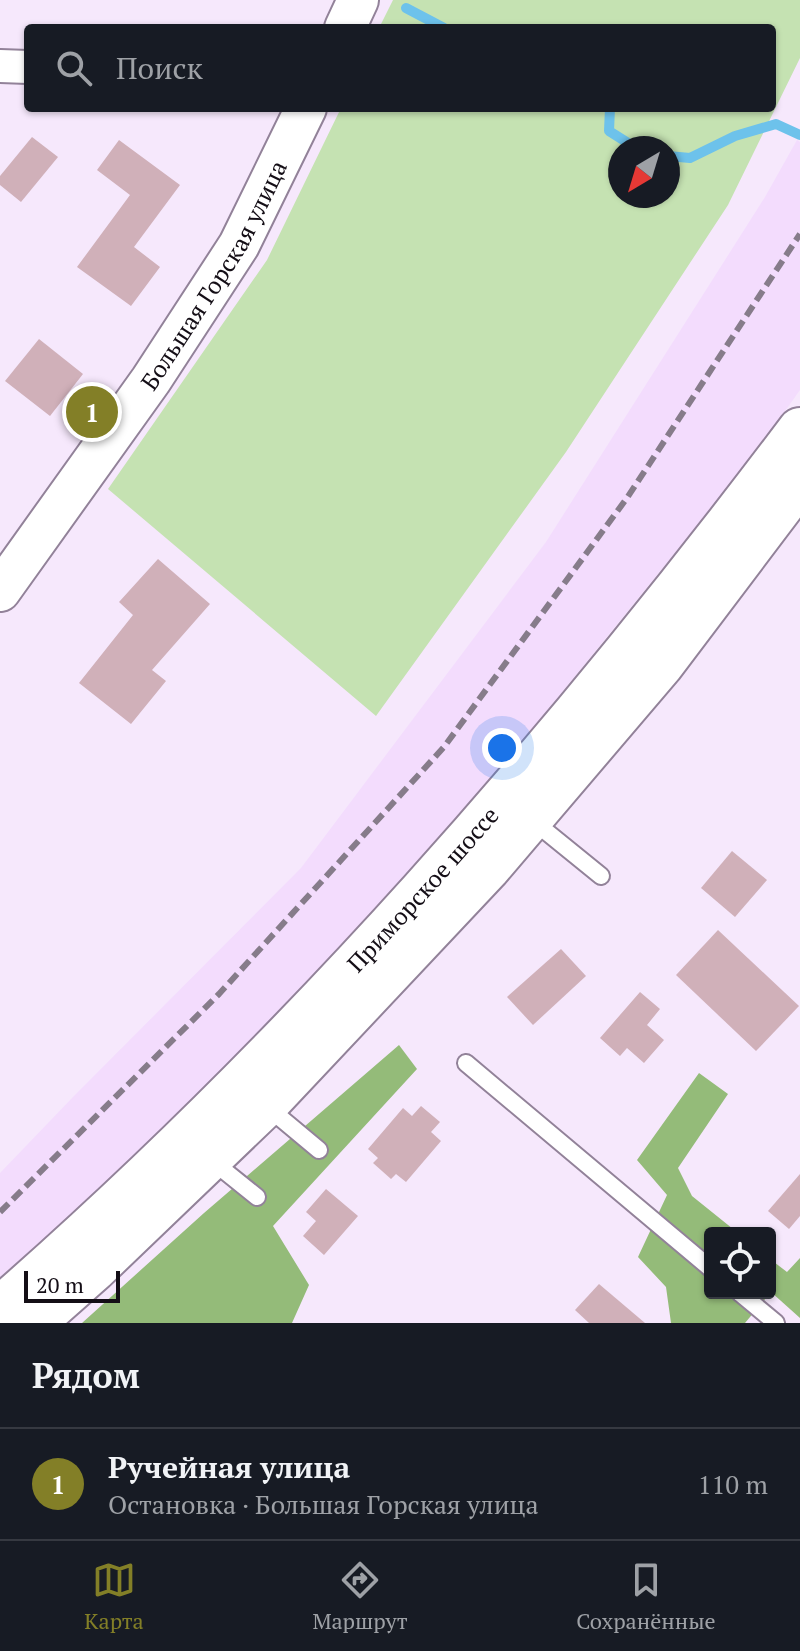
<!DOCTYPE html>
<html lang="ru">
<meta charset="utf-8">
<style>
body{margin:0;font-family:"PT Serif",serif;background:#242831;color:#f1f3f6}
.controls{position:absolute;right:24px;bottom:24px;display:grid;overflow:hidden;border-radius:8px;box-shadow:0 2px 6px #0004}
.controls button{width:72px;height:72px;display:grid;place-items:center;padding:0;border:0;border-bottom:2px solid #363941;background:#171b24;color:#f1f3f6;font:40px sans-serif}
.compass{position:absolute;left:608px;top:136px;width:72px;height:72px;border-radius:50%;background:#171b24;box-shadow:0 2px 6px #0004;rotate:218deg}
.scale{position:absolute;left:24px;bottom:20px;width:96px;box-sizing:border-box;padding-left:8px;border:4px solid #140e16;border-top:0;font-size:22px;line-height:28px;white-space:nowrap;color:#140e16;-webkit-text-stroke:6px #fff;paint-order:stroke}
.you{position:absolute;left:502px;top:748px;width:28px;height:28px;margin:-20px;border:6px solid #fff;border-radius:50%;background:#1a73e8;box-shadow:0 0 0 12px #1a73e833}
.badge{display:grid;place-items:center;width:52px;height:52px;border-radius:50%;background:#837f27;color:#fff;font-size:26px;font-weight:700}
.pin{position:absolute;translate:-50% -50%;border:4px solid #fff;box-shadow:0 2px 8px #0006}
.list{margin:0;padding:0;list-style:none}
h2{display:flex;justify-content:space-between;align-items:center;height:104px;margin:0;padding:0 32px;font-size:34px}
h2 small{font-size:26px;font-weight:400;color:#9ea1a6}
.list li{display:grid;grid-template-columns:52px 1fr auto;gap:24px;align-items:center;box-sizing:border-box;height:112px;padding:0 32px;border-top:2px solid #363941}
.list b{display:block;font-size:30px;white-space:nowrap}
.list p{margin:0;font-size:26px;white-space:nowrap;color:#9ea1a6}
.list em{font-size:26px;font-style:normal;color:#9ea1a6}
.icon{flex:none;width:44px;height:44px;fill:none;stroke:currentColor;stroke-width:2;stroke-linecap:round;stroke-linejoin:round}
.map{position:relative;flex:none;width:800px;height:1323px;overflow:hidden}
.search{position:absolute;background:#171b24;box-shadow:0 2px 6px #0004;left:24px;right:24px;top:24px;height:88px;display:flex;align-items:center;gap:20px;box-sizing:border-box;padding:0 28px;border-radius:8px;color:#9ea1a6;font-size:30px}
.sheet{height:216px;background:#171b24}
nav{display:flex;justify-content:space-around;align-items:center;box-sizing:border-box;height:112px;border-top:2px solid #363941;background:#171b24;font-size:22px;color:#9ea1a6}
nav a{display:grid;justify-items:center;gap:4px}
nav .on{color:#837f27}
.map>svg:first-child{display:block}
.built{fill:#f3dcfd}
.green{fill:#c5e2b2;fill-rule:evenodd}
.forest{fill:#94bb79}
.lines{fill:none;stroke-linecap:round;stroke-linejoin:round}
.stream{stroke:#6dc2eb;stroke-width:10}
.building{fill:#d0b0b9}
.service-casing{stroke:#928299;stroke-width:20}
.minor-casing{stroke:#928299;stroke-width:36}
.tertiary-casing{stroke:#928299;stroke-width:44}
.trunk-casing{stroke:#928299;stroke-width:48}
.service{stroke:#fff;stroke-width:16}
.minor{stroke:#fff;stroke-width:32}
.tertiary{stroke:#fff;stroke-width:40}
.trunk{stroke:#fff;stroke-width:44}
.rail{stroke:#867c8a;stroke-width:6;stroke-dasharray:12 6;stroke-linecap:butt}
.labels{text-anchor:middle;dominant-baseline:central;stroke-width:7;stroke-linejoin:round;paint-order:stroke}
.street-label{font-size:24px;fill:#140e16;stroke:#fff}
</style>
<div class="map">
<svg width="800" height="1323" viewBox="0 0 800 1323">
<rect width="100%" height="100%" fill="#f6e8fc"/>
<!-- built -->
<polygon class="built" points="797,140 800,142 800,390 751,459 448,833 333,963 0,1290 0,1173 73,1097 301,868 546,542 765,197"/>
<!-- green -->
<path class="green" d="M393,0H800V58L728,205L566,452L376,716L108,489L267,260L341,108H772V28H379ZM620,148H668V196H620Z"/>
<!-- forest -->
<g class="forest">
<polygon points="399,1045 417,1069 273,1226 309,1285 292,1323 82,1323 204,1213"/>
<polygon points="699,1073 728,1094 678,1168 692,1196 738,1233 710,1233 710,1293 770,1293 770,1259 787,1272 800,1258 800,1318 771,1292 745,1323 671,1323 666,1287 638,1257 667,1195 637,1160"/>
</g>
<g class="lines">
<!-- stream -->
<g class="stream">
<polyline points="406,8 444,28"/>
<polyline points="610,108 609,131 636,148"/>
<polyline points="668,156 690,158 735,136 776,124 800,135"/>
</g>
</g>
<!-- building -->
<g class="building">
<polygon points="32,137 58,157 21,202 0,185 0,176"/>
<polygon points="119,140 180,185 134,247 160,267 131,306 77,267 130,195 97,170"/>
<polygon points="39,339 83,374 50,416 5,381"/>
<polygon points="158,559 210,604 152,670 166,681 131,724 79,683 133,615 119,602"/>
<polygon points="732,851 767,880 735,917 701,888"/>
<polygon points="718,930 799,1006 756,1051 676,975"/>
<polygon points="561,949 586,976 533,1025 507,997"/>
<polygon points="640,992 660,1009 647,1025 664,1040 644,1063 627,1048 620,1056 600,1038"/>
<polygon points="421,1106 440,1122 431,1132 441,1141 406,1182 396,1174 391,1179 373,1163 378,1158 368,1149 403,1108 412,1116"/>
<polygon points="800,1174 800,1216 789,1229 768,1211"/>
<polygon points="326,1189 358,1216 324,1255 303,1236 316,1221 306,1212"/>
<polygon points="599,1284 645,1323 589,1323 575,1310"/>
</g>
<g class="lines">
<defs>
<g id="service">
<polyline points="532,820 601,876"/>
<polyline points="466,1063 710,1268"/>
<polyline points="265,1105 319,1150"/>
<polyline points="211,1160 257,1197"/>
<polyline points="740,1293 776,1323"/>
</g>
<polyline id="minor" points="0,66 28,67"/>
<g id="tertiary">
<polyline points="345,28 358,0"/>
<path id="s1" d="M0,591L151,380L239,245L306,108"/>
</g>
<g id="trunk">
<path id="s2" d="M0,1309C299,1048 561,747 800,430"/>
<polyline points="33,1323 94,1269 265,1105 488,868 661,665 800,481"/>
</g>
</defs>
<!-- service casing -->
<use href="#service" class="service-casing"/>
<!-- minor casing -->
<use href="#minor" class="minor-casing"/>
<!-- tertiary casing -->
<use href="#tertiary" class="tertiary-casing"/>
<!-- trunk casing -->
<use href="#trunk" class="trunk-casing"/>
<!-- service -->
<use href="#service" class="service"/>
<!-- minor -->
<use href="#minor" class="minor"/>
<!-- tertiary -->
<use href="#tertiary" class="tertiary"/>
<!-- trunk -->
<use href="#trunk" class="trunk"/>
<!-- rail -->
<polyline class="rail" points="0,1212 219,994 444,747 627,498 800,234"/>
</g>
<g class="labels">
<!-- street labels -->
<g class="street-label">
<text stroke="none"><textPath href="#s1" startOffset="382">Большая Горская улица</textPath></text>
<text stroke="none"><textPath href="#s2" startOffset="596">Приморское шоссе</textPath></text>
</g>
</g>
</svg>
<div class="controls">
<button><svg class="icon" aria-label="locate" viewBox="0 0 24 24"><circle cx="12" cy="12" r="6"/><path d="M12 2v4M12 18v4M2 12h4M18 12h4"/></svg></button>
</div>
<svg class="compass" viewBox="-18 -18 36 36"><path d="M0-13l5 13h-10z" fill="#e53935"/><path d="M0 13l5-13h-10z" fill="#9ea1a6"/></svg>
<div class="scale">20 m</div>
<div class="you"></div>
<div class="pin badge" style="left:92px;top:412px">1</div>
<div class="search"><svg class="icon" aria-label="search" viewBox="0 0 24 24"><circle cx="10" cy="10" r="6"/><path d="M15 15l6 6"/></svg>Поиск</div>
</div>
<section class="sheet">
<h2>Рядом<small></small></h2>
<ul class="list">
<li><span class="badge">1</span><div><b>Ручейная улица</b><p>Остановка · Большая Горская улица</p></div><em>110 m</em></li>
</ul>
</section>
<nav>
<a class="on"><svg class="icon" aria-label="map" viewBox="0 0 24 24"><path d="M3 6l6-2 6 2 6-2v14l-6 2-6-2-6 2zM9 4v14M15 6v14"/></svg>Карта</a>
<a><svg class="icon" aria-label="directions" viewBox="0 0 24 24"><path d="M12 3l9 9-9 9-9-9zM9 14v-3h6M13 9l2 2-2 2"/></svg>Маршрут</a>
<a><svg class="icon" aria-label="saved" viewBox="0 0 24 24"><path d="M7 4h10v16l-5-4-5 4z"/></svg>Сохранённые</a>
</nav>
